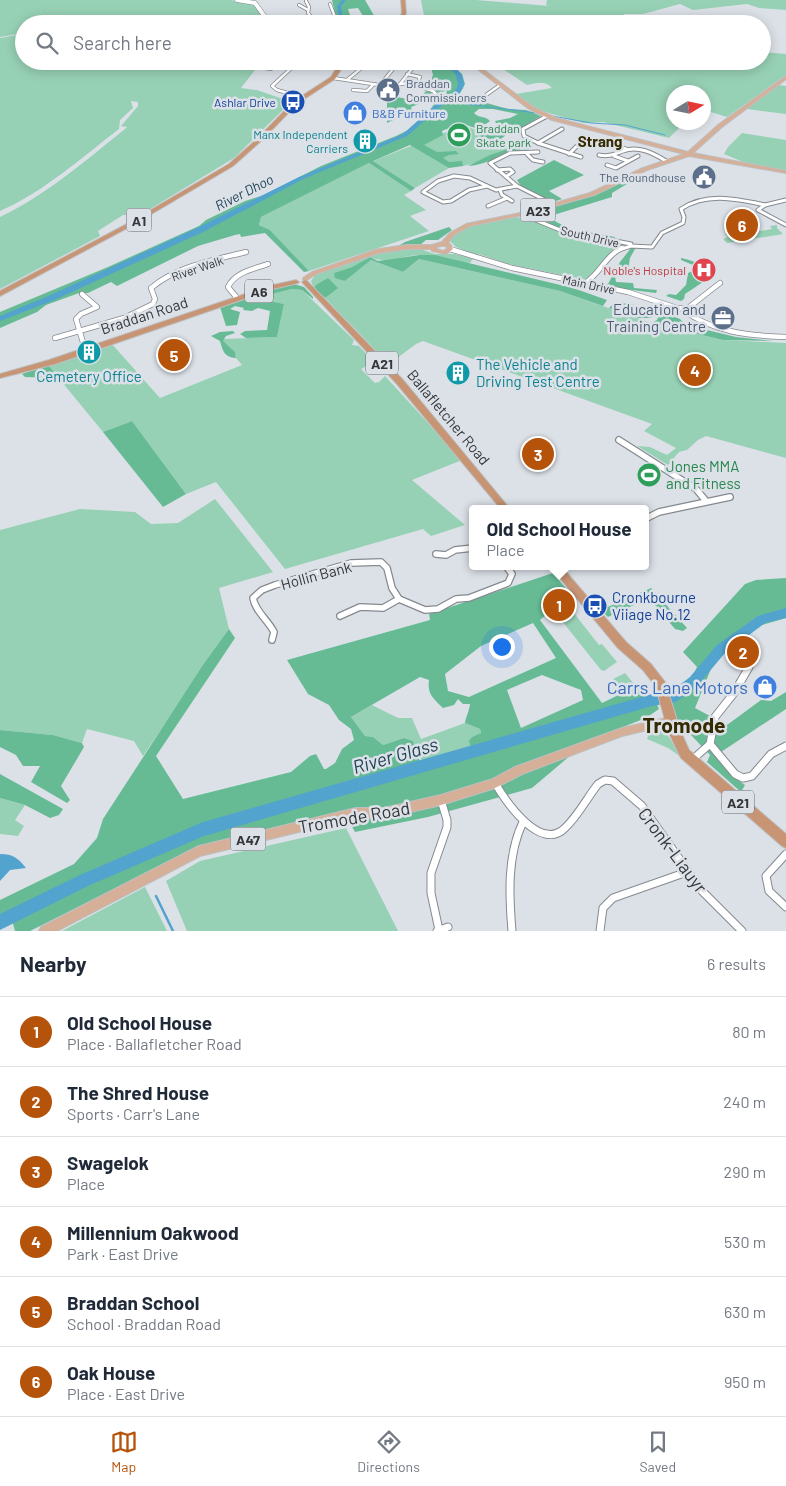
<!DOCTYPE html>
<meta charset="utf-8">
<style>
body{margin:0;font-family:Barlow,sans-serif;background:#f2f2f3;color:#1f2937}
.compass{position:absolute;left:666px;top:85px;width:45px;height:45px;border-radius:50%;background:#fff;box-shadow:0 2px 12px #0003;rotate:80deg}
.you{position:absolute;left:501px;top:646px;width:18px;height:18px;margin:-12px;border:4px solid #fff;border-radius:50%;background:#1a73e8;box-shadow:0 0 0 8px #1a73e833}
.badge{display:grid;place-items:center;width:32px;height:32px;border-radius:50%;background:#b45309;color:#fff;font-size:16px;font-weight:700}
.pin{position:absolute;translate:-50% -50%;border:2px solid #fff;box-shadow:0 1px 5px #0006}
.popup{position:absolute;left:469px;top:505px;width:180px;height:65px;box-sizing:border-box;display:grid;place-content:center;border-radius:5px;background:#fff;filter:drop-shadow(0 1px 4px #0005);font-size:16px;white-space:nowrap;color:#747a83}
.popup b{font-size:19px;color:#1f2937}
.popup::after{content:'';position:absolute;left:50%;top:100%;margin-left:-10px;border:10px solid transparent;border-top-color:#fff}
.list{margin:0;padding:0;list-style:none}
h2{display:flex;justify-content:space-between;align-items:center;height:65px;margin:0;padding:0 20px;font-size:21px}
h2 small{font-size:16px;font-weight:400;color:#747a83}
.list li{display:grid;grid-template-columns:32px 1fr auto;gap:15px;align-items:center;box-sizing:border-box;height:70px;padding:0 20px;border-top:1px solid #e0e1e3}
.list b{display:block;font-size:19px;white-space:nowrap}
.list p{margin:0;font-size:16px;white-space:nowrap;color:#747a83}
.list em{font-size:16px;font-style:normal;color:#747a83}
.icon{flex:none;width:28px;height:28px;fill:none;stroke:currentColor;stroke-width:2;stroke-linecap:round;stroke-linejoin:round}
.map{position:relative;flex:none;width:786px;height:931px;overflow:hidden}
.search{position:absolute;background:#fff;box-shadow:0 2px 12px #0003;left:15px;right:15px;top:15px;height:55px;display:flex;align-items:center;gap:12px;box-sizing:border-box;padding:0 18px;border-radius:28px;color:#747a83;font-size:19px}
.sheet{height:485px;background:#fff}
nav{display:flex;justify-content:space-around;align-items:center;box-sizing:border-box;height:70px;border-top:1px solid #e0e1e3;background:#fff;font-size:14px;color:#747a83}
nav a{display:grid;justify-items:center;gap:2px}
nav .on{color:#b45309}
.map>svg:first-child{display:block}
.green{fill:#97d1b5}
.forest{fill:#66bb95;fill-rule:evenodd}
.water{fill:#52a3cd}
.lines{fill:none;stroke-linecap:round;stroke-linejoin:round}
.stream-far1{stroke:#52a3cd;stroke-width:1}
.stream{stroke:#52a3cd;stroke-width:2.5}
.river{fill:#52a3cd;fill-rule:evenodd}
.minor-far4-casing{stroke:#858a90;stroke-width:4}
.minor-far3-casing{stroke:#858a90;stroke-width:5}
.minor-far2-casing{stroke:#858a90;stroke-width:6}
.minor-far1-casing{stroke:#858a90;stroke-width:8}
.minor-casing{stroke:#858a90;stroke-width:9}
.secondary-casing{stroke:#858a90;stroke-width:5}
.primary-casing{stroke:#bebfc0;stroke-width:2}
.trunk-casing{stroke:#bebfc0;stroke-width:2}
.minor-far4{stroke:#fff;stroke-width:2.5}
.minor-far3{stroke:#fff;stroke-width:3}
.minor-far2{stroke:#fff;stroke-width:4.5}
.minor-far1{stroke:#fff;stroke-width:5.5}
.minor{stroke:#fff;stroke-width:7}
.secondary{stroke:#fff;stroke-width:4}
.primary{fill:#d5af97;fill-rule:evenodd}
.trunk{fill:#c79474;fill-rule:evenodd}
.labels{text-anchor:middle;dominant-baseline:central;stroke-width:5;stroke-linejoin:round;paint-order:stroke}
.far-service-label{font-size:12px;fill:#4e5e75;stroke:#dce1e8;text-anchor:start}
.far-transit-label{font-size:12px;fill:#164399;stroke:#dce1e8;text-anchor:end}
.far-shop-label{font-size:12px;fill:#366cbe;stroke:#dce1e8;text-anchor:start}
.far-leisure-label{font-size:12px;fill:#27864d;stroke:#dce1e8;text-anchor:start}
.far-culture-label{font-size:12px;fill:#0d838f;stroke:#dce1e8;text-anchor:end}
.far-street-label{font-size:12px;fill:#343639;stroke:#dce1e8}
.far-health-label{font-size:12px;fill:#be3a42;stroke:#dce1e8;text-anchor:end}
.far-water-label{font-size:14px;font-style:italic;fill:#1e4255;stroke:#dce1e8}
.shield{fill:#dce1e8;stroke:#66696e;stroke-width:1}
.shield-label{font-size:14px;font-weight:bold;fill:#343639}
.far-quarter-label{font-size:15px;font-weight:bold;fill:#342b00;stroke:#dce1e8}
.service-label{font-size:15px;fill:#4e5e75;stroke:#dce1e8;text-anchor:end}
.street-label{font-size:15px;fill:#343639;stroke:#dce1e8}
.culture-label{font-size:15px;fill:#0d838f;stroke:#dce1e8;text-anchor:start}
.leisure-label{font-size:15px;fill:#27864d;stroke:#dce1e8;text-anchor:start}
.transit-label{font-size:15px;fill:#164399;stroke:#dce1e8;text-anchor:start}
.near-shop-label{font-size:18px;fill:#366cbe;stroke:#dce1e8;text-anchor:end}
.near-street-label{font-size:18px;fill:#343639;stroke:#dce1e8}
.near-water-label{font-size:19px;font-style:italic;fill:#1e4255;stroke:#dce1e8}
.near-quarter-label{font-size:21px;font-weight:bold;fill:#342b00;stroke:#dce1e8}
</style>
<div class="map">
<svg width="786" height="931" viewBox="0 0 786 931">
<rect width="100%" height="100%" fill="#dce1e8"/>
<!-- green -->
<g class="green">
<polygon points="0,0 231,0 253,4 267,22 265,24 24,24 24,33 0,37"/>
<polygon points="421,0 476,0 550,6 546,5 547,0 786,0 786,10 759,8 747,4 693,10 680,4 643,14 624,14 624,24 440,24 424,16"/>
<path d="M24,34V61H262L241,88L257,90L291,102L234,158L142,214L123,215L98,231L100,236L0,289V217C46,195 85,161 125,129L127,127L121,126L138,106V102L131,101L133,108L120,120L119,129C81,158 44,192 0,211V38Z"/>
<path d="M762,52L786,54V75L727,117L704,110V92H674V122L684,123L669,138L603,122L584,123L552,114L537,109L516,94L552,88C545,80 537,83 527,85L491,61H762Z"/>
<polygon points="779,85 786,86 786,114 747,109"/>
<polygon points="464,125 516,147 476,163 463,166 443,164 449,168 415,188 373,161"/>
<polygon points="742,133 786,140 786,171 743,162 724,154 728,147"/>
<polygon points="369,163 411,191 404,195 426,210 410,216 429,231 309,271 270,230 259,225 261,217"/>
<path d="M516,217L532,220L564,233L623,244L608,255L591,278L587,280L508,264L479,254L477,256L456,247L450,241C455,224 499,219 516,217Z"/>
<polygon points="777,225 777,228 783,234 727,243 723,239 728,237 725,234 733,232 736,235 772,229 770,226"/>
<path d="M420,249L435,254H455L473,259L469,264C454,260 439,255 423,255C405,254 386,265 370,257L352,267L335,273L345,281L371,260L403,272L419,259L560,291L651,323L723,340L786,343V458L706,436L698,440L687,450L679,452L668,465L637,446L650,447L667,455L676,448L644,431L652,424L423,341L416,344L389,364L325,298L337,287L314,289L311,281L315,275C349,263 383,248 420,249Z"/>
<polygon points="292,289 302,290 354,340 352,345 359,346 374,362 361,369 375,383 379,382 385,376 462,460 412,480 465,525 431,536 423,529 285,569 216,482 186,494 132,421 103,432 48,365 111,343 160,398 242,365 236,358 235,352 222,341 224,339 277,337 284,304 253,298"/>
<polygon points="215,499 273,572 219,588 229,629 143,756 134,741 87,729 82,743 53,735 0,730 0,530 80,509 135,512 151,524 178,523"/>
<polygon points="573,612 599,645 602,644 617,662 604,671 601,670 562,621 561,618"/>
<polygon points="625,673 640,691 633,688 624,693 613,679"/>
<polygon points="372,705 398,718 412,718 421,739 465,723 480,729 481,734 472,737 469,752 424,766 413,741 404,738 383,745 373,737 365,736 351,717"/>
<path d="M660,728C666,729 677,752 684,759L668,748L647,739L650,731Z"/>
<polygon points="0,798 25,805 15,820 24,826 18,836 0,834"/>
<polygon points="346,828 398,931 187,931 166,881 200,861"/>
<polygon points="145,887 167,931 62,931"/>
</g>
<!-- forest -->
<g class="forest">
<polygon points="332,0 365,0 376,19 376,24 368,24 358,8 348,9 353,24 335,24 336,17"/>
<path d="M425,61H447L462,74L465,84L456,101L473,105L483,102L508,109L526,110L541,116L515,132L509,131L511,126L496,123L495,121L510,118L518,114L493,109H479L474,113C478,118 486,116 490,121C471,135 472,122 458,125C453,126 447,129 442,131L443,135L424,145L437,152L456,151L459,154L449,155L443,158L449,162L462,161L463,166L449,168L410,145L373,161L415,188L411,191L369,163L261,217L259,225L270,230L309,271L304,272L265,233L241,237L240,234L235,235L198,246L117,286L111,282L88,293H79L46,305L37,312L0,328V312L108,267L199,226L206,220L245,201L264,195L321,166L396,136L408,130L422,117L404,115L387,123V95C399,97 417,104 426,91L431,92L435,98L411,107L413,114L428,113L440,95H446L447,90L440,93L416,85H429L433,75L431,67Z"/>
<path d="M486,129L496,134H507L501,139L536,152H528L529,150L521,149V152C502,153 487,165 468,166L490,155L511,148L498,143L484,141L479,133Z"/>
<polygon points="554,160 584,175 549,191 562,199 553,202 521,186 517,180"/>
<polygon points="640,173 640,176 612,193 612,197 547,217 570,229 615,237 613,242 564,233 532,221 534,218 531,215 535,212 595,195"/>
<polygon points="449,227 452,230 438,240 426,240 420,245 398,246 405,242"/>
<polygon points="636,247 630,258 628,270 619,270 620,276 615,276 616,282 633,283 634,288 657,290 656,293 624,289 608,284 620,262 631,248"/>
<polygon points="420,255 435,255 573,288 607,300 603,306 560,291 419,259 403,272 371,260 345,281 335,278 334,273 352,267 370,257 378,261"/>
<path d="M681,258C692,260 707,265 709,278L685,294L684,299L681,301L666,296L669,294L676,295L686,285L688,273L695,270L693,265L681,260Z"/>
<polygon points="328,278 338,288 325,298 314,289 316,285"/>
<polygon points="294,284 304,287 313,297 313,299 302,290 292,289 255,298 284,304 277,337 246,338 240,334 245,331 267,330 270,311 258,308 252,311 243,310 244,308 235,306 230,309 240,312 237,325 226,326 220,307 257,293"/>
<polygon points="615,302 635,305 654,315 651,318 638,318 609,308"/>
<polygon points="660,311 680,319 686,325 736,337 774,341 723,340 651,323 657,320 659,315 658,312"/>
<path d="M233,331L235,333L226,336L223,341L235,352L236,358C224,357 223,351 220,341L211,336L220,332Z"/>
<polygon points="48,365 59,378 25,377 22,374"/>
<polygon points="132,421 186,494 163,507 103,432"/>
<path d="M553,573L569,592L547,600L553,609L540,620L602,703L633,688L654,697L659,709L646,718L623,727L571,755L532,788L428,817L355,832L344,812L199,847L30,931H15L12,920L0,926V900L74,864L97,838L103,819L203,665L229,629L235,638L156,756L183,799L291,772L310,756L316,754L324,769H326L335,763L342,749L354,740L351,729L339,720L329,705L308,694L287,660L430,620L429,614ZM533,623L556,658L469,697L448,691L445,674L481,646ZM542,675L581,690L583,700L521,728L507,690ZM420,677L429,680C427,694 433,698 443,708L454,705L458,699L463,704H470C469,712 466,716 465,723L480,729L481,733L472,737L469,741L471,748L469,753L424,766L420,762L413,741L404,738L383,745L373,737L365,736L351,717Z"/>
<path d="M786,578V618L762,625L717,654L695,708L727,725L761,700L771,701L786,692V709L715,756L735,778L745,785L741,792L707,762L710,755L691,735L677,732L672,716L670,692C682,687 692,680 697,667L683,652L745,584L756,580Z"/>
<polygon points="651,588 687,628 683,631 675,629 649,598 608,617 601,610"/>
<polygon points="0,730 53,735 82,743 84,747 61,786 70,800 67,803 31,782 40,766 23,766 16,755 0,747"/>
<polygon points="0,774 63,809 59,815 50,818 25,805 0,798"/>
</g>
<!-- water -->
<path class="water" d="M0,854C13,854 18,858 26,868L10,870L0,881Z"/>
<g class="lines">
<!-- stream-far1 -->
<g class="stream-far1">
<polyline points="443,101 537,113"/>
<polyline points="552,116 591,123 625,125 665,135"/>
</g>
<!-- stream -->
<polyline class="stream" points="156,896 173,931"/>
<!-- river -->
<g class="river">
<polygon points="342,0 346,0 341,6 344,24 339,24 337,6"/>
<polygon points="443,61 450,61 462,75 464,84 463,88 457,96 447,101 407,136 303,179 203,232 52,301 0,321 0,316 46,297 197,228 299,177 403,134 441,100 453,93 457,88 458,84 456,75"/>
<polygon points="786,608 786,618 765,623 725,653 698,685 676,702 652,706 204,836 90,885 0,930 0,914 80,875 203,822 652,694 669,693 690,677 717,645 758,616"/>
</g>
<defs>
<g id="minor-far4">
<polyline points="306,1 309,7 308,13 312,18 310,23"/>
<polyline points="299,5 308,10"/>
<polyline points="403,17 425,17"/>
<polyline points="308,24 329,22 335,17 330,4"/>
<polyline points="299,61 272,86 277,90 302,97"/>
<polyline points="316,64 319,61"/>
<polyline points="265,68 271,69 280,61"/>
<polyline points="407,74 420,77 419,79"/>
<polyline points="333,78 386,86 408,83 433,91 436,94 434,100"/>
<polyline points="347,80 370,61"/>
<polyline points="400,84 415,65"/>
<polyline points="380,85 398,63 405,61"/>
<polyline points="390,86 398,91"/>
<polyline points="353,90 367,91 374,84"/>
<polyline points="486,95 500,85"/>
</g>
<g id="minor-far3">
<polyline points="547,116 523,129 524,136 538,143 581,157"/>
<polyline points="538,143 562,129"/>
<polyline points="614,145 626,149"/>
<polyline points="538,152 510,153 490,163 517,186 555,205"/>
<polyline points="527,154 533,160 543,162"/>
<polyline points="569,154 578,145 591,139"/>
<path d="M599,155C609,157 614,154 623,151C638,145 653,153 666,161"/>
<polyline points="614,156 628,161"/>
<polyline points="607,165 616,168 638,156"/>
<polyline points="497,170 510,169 513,172 507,176"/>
<polygon points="454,176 470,178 487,186 469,190 451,201 443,202 423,192 438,181"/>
<polyline points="487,186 496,190 517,186"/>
<polyline points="500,190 502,195 512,201"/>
<polyline points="786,200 765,205 758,210 786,225"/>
<polyline points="488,206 507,198"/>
<polyline points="521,214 560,230 631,244"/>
<polyline points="450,249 452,250"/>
<path d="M619,250L631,246L652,247L662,233L683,223L684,217L681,209C707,192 736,199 765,205"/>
</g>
<g id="minor-far2">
<polyline points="450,249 512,268 628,292 677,308 688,308 720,283"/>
<path d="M585,283C600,274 605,256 622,248"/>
<polyline points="82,294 97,307 81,314 76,319 85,349"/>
<path d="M237,298L228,287C235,272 254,269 268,264"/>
<path d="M682,309C711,332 750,336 786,337"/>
<path d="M55,338L124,318L153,304L155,299L151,288C177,266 214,260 246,252"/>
</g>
<g id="minor-far1">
<polyline points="619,440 696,489 706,501"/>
<polyline points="645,519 659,512 730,497"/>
<polyline points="436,554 446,555 455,550 473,548"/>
<polyline points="340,616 360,607 383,608 399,599"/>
<path d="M272,640L274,632C268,620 255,611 253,598L262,590L275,585L351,563L381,562L387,568L392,588L399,599L425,610L438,609L456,599L469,598L508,583L512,574L506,566"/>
</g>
<g id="minor">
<polyline points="710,744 735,774 743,778 752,776 771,754 786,746"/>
<polyline points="692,760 710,744 715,717 734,693 749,667"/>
<path d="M495,783C505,800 540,853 565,828C578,816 587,798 598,784L605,780L613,781L642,806L702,891L742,931"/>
<polyline points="786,854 766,876 769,891 786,907"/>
<polyline points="439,930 431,893 431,873 447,827 447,820 441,800"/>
<polyline points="437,931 448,927"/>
<path d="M512,931C509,895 507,855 523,822"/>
<polyline points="600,931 603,908 613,898 687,872"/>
</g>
<polyline id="secondary" points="237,0 255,3 270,24"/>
<g id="primary">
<path d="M467,61H472L533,107L556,118L688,152L718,125L786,76V79L722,127L693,153L786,171V173L689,156L647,170L594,195L523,215L470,226L454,235L448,243L450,244L453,249L446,254L432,251L431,249H407L379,253L316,274L307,280H303V278L312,272L378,249L407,245H432L442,242L450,233L466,224L520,213L590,193L643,168L684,154L552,120L529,109ZM441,246H446L447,249L443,251L437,249V247Z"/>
<polygon points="670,717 673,718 675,721 673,724 622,736 522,774 495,788 441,805 384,818 356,818 200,856 57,931 39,931 41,927 199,846 356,808 384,808 441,795 493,779 515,767 622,728"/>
</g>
<g id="trunk">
<polygon points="401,0 405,0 406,13 401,24 397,24 402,13"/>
<polygon points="341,61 346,61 335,79 298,103 261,141 233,166 131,226 0,296 0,291 127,224 229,164 257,139 294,101 331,77"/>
<polygon points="296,280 299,282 298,283 273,289 55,364 0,378 0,374 49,360 269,286"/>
<polygon points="305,280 307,281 403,380 510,509 501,509 397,384 303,283 302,282"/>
<polygon points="550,566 561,566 626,642 651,664 665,682 680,730 689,750 786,834 786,848 782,846 681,758 668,731 656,687 643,670 618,648"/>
</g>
</defs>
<!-- minor-far4 casing -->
<use href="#minor-far4" class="minor-far4-casing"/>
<!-- minor-far3 casing -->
<use href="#minor-far3" class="minor-far3-casing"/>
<!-- minor-far2 casing -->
<use href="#minor-far2" class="minor-far2-casing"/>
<!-- minor-far1 casing -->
<use href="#minor-far1" class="minor-far1-casing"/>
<!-- minor casing -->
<use href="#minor" class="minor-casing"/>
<!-- secondary casing -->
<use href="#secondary" class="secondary-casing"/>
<!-- primary casing -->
<use href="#primary" class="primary-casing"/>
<!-- trunk casing -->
<use href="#trunk" class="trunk-casing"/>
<!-- minor-far4 -->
<use href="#minor-far4" class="minor-far4"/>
<!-- minor-far3 -->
<use href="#minor-far3" class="minor-far3"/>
<!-- minor-far2 -->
<use href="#minor-far2" class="minor-far2"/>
<!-- minor-far1 -->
<use href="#minor-far1" class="minor-far1"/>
<!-- minor -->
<use href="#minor" class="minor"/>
<!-- secondary -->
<use href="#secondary" class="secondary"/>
<!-- primary -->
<use href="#primary" class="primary"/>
<!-- trunk -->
<use href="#trunk" class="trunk"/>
</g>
<!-- icons -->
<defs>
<symbol id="civic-disc" viewBox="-11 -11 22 22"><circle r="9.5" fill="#5c6f8a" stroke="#dce1e8"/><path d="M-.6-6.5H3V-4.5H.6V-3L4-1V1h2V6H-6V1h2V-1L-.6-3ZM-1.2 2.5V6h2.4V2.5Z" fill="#fff"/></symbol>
<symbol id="bus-disc" viewBox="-11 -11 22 22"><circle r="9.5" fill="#1a4fb4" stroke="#dce1e8"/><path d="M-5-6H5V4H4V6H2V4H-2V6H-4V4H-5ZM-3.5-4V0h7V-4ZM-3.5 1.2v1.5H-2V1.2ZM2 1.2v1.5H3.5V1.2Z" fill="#fff"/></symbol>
<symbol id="shop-disc" viewBox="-11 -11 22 22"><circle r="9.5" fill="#3f7fe0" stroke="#dce1e8"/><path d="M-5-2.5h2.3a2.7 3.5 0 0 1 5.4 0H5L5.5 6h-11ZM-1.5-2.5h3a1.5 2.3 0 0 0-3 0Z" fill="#fff"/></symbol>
<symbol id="stadium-disc" viewBox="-11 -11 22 22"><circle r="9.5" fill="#2e9e5b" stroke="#dce1e8"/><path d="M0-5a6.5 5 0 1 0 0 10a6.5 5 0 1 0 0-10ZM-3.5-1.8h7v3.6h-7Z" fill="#fff"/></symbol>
<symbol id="building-disc" viewBox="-11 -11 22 22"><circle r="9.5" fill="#0f9aa8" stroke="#dce1e8"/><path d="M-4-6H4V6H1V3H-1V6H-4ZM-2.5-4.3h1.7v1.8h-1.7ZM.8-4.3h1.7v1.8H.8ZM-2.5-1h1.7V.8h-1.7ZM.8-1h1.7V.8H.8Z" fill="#fff"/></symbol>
<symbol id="hospital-disc" viewBox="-11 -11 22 22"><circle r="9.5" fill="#e0444e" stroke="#dce1e8"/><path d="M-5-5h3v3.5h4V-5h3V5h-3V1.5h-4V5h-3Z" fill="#fff"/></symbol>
<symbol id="office-disc" viewBox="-11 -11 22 22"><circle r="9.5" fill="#5c6f8a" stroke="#dce1e8"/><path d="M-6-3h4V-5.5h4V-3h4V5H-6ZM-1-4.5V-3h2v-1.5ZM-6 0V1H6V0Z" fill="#fff"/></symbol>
</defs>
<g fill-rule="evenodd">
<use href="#civic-disc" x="374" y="76" width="28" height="28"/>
<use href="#bus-disc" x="279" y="88" width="28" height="28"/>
<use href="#shop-disc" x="341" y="99" width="28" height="28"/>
<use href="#stadium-disc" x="445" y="121" width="28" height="28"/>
<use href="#building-disc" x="351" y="127" width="28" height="28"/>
<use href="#civic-disc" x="690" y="163" width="28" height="28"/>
<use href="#hospital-disc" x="690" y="256" width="28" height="28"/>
<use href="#office-disc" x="709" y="304" width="28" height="28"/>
<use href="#building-disc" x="75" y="338" width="28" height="28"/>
<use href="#building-disc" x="444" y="359" width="28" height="28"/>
<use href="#stadium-disc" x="635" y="461" width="28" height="28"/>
<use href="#bus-disc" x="581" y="592" width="28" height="28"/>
<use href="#shop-disc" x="751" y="673" width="28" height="28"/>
</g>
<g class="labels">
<!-- far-service labels -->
<g class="far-service-label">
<text x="406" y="83">Braddan<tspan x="406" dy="14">Commissioners</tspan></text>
<text x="686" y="177" text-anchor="end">The Roundhouse</text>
</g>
<!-- far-transit labels -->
<g class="far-transit-label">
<text x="276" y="102">Ashlar Drive</text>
</g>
<!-- far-shop labels -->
<g class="far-shop-label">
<text x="372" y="113">B&amp;B Furniture</text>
</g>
<!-- far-leisure labels -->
<g class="far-leisure-label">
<text x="476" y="128">Braddan<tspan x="476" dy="14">Skate park</tspan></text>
</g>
<!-- far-culture labels -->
<g class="far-culture-label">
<text x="348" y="134">Manx Independent<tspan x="348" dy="14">Carriers</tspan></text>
</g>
<!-- far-street labels -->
<g class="far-street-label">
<text transform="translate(590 236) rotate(13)">South Drive</text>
<text transform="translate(197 268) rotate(-19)">River Walk</text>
<text transform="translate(589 284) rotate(12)">Main Drive</text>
</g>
<!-- far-health labels -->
<g class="far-health-label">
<text x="686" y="270">Noble's Hospital</text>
</g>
<!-- far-water labels -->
<g class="far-water-label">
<text transform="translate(244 192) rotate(-27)">River Dhoo</text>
</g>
<!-- shield labels -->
<g class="shield">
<rect x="520.5" y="198.5" width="35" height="23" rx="4"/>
<rect x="126.5" y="208.5" width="25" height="23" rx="4"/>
<rect x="245" y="279.5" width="28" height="23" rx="4"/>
<rect x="366" y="351.5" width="32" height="23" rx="4"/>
<rect x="722" y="790.5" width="32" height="23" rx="4"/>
<rect x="230.5" y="827.5" width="35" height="23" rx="4"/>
</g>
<g class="shield-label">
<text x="538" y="210">A23</text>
<text x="139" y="220">A1</text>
<text x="259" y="291">A6</text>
<text x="382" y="363">A21</text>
<text x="738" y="802">A21</text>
<text x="248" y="839">A47</text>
</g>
<!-- far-quarter labels -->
<g class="far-quarter-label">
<text x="600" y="141">Strang</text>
</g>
<!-- service labels -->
<g class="service-label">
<text x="706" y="309">Education and<tspan x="706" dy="17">Training Centre</tspan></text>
</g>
<!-- street labels -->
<g class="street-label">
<text transform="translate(144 315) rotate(-18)">Braddan Road</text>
<text transform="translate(449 417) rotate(50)">Ballafletcher Road</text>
<text transform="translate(316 575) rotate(-15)">Hollin Bank</text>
</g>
<!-- culture labels -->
<g class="culture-label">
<text x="476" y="364">The Vehicle and<tspan x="476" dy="17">Driving Test Centre</tspan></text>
<text x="89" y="376" text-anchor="middle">Cemetery Office</text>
</g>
<!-- leisure labels -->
<g class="leisure-label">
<text x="666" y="466">Jones MMA<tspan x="666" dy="17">and Fitness</tspan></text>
</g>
<!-- transit labels -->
<g class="transit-label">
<text x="612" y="597">Cronkbourne<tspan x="612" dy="17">Viiage No.12</tspan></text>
</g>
<!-- near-shop labels -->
<g class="near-shop-label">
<text x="748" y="687">Carrs Lane Motors</text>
</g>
<!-- near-street labels -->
<g class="near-street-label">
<text transform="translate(354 817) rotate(-10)">Tromode Road</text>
<text transform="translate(673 850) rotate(53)">Cronk-Liauyr</text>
</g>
<!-- near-water labels -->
<g class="near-water-label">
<text transform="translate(395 755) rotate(-16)">River Glass</text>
</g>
<!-- near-quarter labels -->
<g class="near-quarter-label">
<text x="684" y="724">Tromode</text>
</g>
</g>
</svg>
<svg class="compass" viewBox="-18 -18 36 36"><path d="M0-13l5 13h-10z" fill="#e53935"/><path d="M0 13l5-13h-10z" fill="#747a83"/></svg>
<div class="you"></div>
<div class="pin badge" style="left:559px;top:605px">1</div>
<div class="popup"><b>Old School House</b>Place</div>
<div class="pin badge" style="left:743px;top:652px">2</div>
<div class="pin badge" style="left:538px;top:454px">3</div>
<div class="pin badge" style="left:695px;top:370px">4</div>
<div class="pin badge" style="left:174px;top:355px">5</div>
<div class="pin badge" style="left:742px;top:225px">6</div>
<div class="search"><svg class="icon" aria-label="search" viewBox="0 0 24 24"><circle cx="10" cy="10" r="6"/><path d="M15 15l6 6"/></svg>Search here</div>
</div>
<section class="sheet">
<h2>Nearby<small>6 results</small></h2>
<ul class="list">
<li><span class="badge">1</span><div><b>Old School House</b><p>Place · Ballafletcher Road</p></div><em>80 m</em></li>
<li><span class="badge">2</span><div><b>The Shred House</b><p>Sports · Carr's Lane</p></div><em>240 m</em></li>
<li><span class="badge">3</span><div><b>Swagelok</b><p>Place</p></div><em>290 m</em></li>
<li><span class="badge">4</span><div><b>Millennium Oakwood</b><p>Park · East Drive</p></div><em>530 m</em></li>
<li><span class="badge">5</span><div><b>Braddan School</b><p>School · Braddan Road</p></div><em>630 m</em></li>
<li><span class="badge">6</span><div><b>Oak House</b><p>Place · East Drive</p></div><em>950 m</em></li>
</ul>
</section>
<nav>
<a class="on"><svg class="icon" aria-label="map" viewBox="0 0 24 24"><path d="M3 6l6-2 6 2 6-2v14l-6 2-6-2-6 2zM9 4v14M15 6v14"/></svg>Map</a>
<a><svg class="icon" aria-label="directions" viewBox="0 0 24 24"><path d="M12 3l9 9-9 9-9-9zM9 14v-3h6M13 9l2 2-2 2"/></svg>Directions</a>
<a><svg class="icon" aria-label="saved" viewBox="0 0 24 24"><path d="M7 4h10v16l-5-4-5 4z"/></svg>Saved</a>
</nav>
